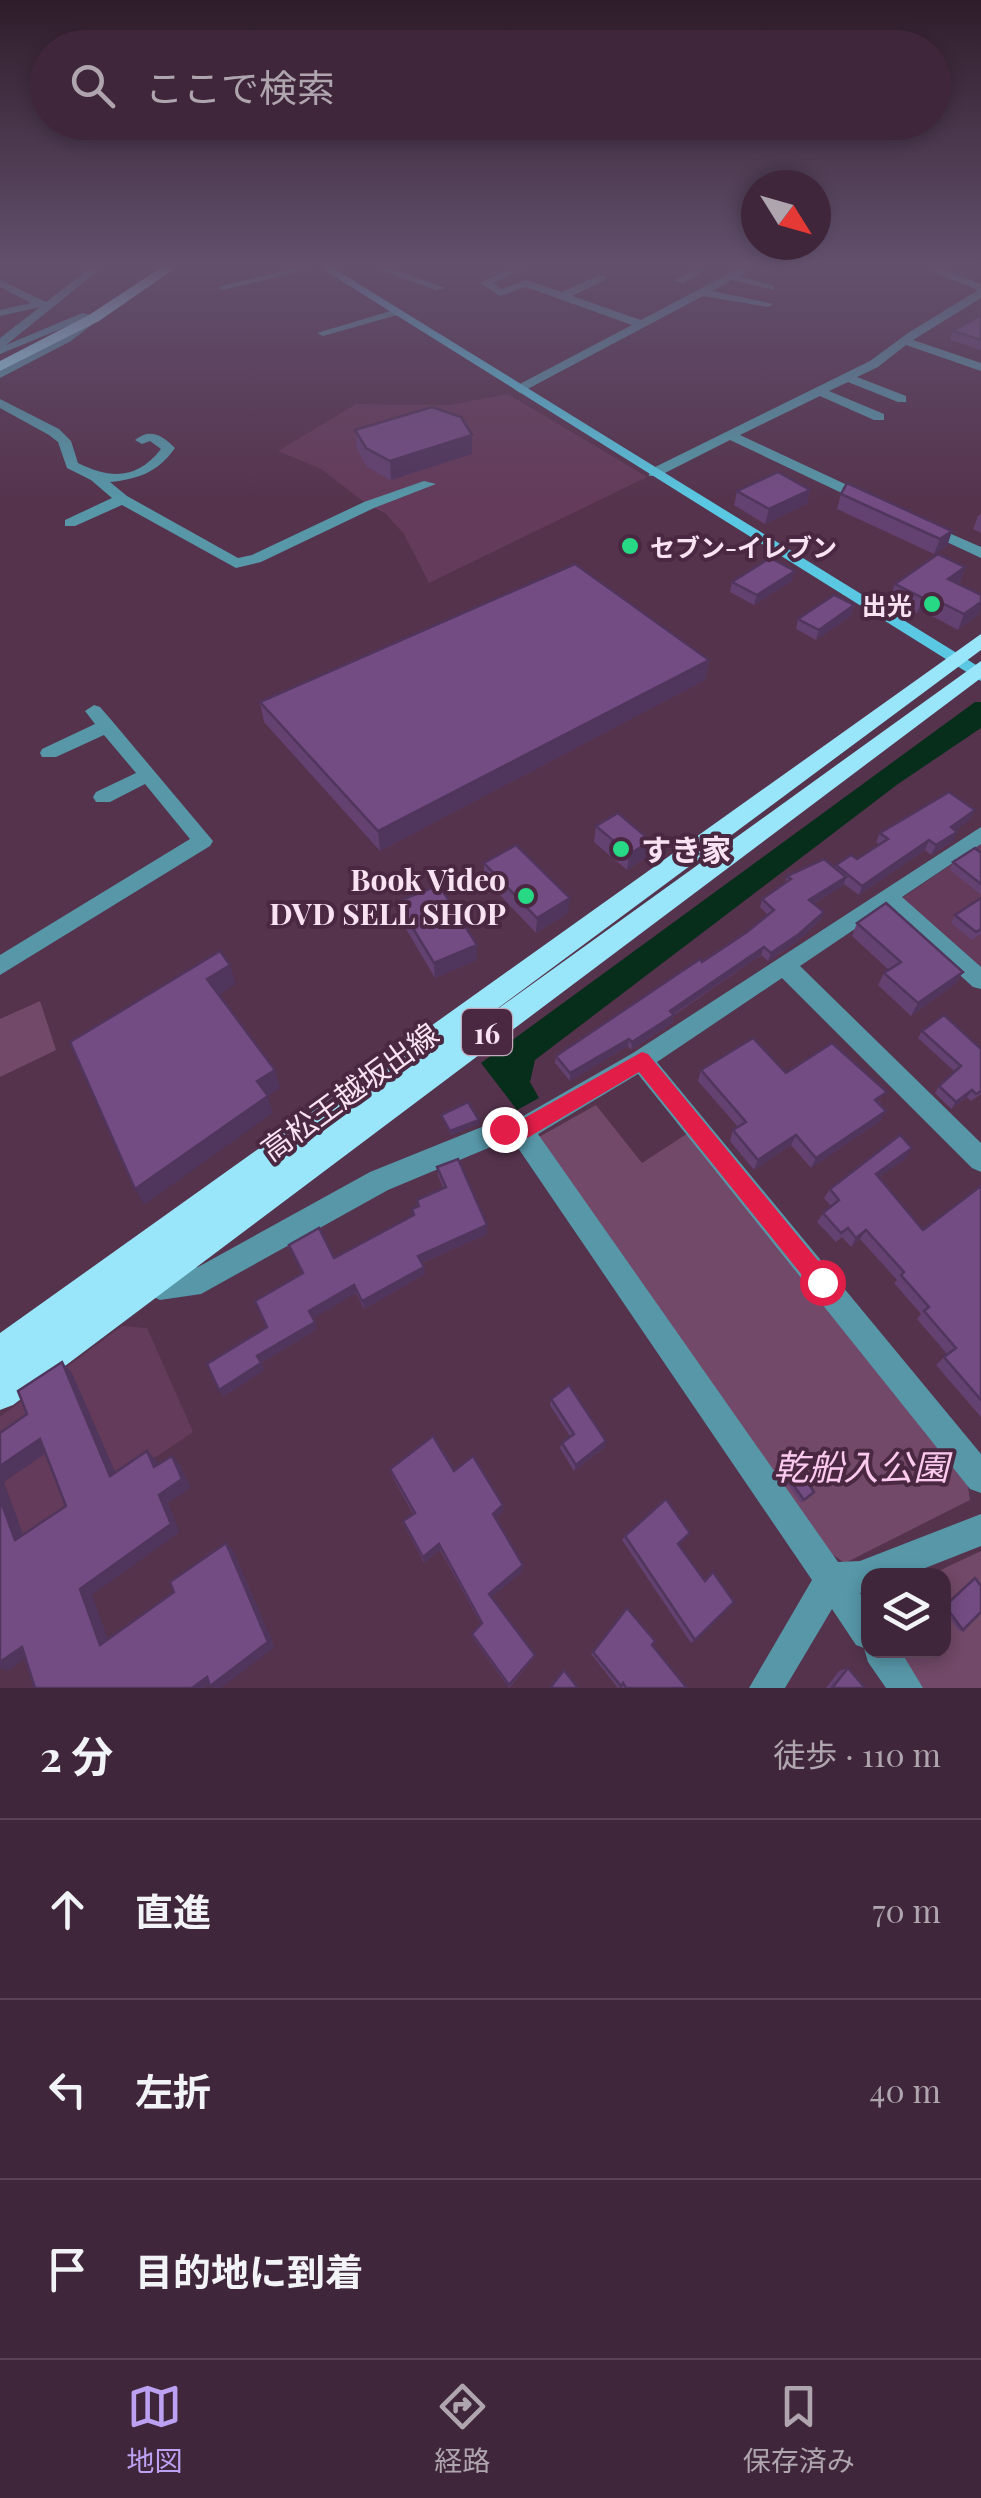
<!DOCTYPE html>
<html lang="ja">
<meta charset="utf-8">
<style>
body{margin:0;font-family:"Playfair Display","Noto Sans JP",serif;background:#4b3245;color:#f1f3f6}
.controls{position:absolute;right:30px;bottom:30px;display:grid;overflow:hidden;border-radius:20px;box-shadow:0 5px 15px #0003}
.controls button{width:90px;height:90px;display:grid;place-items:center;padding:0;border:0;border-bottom:2px solid #594354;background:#40263a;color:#f1f3f6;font:50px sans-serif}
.compass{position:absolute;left:741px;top:170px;width:90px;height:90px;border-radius:50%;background:#40263a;box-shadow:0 5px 15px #0003;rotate:127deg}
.stop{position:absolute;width:30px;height:30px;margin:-22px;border:8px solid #e11d48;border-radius:50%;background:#fff}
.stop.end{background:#e11d48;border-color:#fff;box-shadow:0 2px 10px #0008}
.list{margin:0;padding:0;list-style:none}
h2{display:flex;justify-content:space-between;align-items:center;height:130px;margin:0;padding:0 40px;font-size:42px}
h2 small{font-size:32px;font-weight:400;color:#aea5af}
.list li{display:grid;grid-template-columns:65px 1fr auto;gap:30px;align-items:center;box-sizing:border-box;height:180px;padding:0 40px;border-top:2px solid #594354}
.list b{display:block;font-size:38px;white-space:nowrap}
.list em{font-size:32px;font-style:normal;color:#aea5af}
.icon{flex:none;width:55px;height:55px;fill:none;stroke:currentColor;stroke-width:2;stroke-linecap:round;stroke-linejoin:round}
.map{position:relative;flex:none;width:981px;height:1688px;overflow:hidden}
.search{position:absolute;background:#40263a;box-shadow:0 5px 15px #0003;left:30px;right:30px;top:30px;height:110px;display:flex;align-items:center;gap:25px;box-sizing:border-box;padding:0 35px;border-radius:55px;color:#aea5af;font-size:38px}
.sheet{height:670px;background:#40263a}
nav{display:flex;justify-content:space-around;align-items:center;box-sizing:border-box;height:140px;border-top:2px solid #594354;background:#40263a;font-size:28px;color:#aea5af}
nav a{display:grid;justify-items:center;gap:5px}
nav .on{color:#bca0f2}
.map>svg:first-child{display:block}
.built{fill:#643b5a}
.green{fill:#724968}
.water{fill:#072e1a}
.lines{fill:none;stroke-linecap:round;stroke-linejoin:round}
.street{fill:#5797a8;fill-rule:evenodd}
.secondary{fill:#5ac8e2;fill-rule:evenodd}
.primary{fill:#99e5f9;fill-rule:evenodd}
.wall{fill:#634171}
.shaded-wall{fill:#50355c}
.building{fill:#734c83;stroke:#50355c;stroke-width:2.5}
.route{fill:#e11d48}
.poi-dot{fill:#27d885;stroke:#4a2842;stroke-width:4}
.labels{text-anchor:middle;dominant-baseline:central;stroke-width:8;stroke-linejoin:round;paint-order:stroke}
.far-poi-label{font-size:25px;font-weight:bold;fill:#f9e2f2;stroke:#4a2842;text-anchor:start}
.shield{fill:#4a2842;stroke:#c4aabd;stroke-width:2.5}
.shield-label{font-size:28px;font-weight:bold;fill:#f9e2f2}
.poi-label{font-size:30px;font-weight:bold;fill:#f9e2f2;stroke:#4a2842;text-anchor:start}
.street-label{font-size:30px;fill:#f9e2f2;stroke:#4a2842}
.near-park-label{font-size:35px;font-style:italic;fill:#fdcaef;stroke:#4a2842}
</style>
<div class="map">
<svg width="981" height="1688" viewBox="0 0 981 1688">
<rect width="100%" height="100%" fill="#55334d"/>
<!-- built -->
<g class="built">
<polygon points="508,394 647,477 429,583 404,534 385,513 368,505 321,469 278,451 356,404 449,405"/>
<polygon points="981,844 981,968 901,899"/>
<polygon points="122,1326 147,1328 193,1432 0,1562 0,1417"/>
</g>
<!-- green -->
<g class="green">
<polygon points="40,1001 56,1050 0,1077 0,1019"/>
<polygon points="596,1105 642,1163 688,1133 966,1474 970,1500 845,1563 830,1553 539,1137"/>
<polygon points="981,1551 981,1688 921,1688 895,1651 944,1650 944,1576 930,1575"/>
</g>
<!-- water -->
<polygon class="water" points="975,702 981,702 981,728 898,784 535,1060 530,1082 539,1098 517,1110 481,1063"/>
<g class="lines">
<!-- street -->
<g class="street">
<polygon points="94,265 105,265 6,345 82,313 98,316 98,320 71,341 0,378 0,369 63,337 85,319 0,354 0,338 40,307 0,316 0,310 31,303 0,287 0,280 46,302"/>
<polygon points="307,265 326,265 223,290 218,287"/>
<polygon points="366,265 381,265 445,288 436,290"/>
<polygon points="519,265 533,265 493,283 501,289 526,280 562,292 597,276 605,276 605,280 572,296 641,320 745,265 758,265 740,276 774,286 774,290 732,280 712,291 773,304 768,307 703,296 520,393 514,389 516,386 632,325 526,287 500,296 480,283"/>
<polygon points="916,265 930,265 981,284 981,298 913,340 981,363 981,371 906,345 878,367 857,377 906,396 906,402 898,402 848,382 829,391 884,414 884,420 874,420 820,396 740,435 873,497 873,503 863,503 730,440 659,476 649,476 649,470 870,361 908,333 978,290"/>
<polygon points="698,267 707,269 683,283 674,281"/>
<polygon points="397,309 403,312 401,314 323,336 317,333"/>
<path d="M0,399L59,429L71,441L78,463C110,479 137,480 161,449L150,441L142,444L135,440C150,428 162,435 175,448C158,472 139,479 110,482L127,496L238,558L252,555L364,502L424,481L436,484L374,508L261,562L236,568L122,505L75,526H65V520L112,498L91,480L67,468L58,442L49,435L0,408Z"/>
<polygon points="926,523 981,547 981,558 921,530 919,527"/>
<polygon points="94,705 100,707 113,722 213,841 210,846 0,975 0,955 190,839 145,784 110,802 96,802 93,797 96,792 136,773 104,735 56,757 42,757 40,753 42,749 95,724 85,711"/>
<polygon points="981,827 981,844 902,897 981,967 981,989 973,987 886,908 800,966 981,1143 981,1172 972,1168 782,978 657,1062 981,1454 981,1493 970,1489 638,1074 538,1134 838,1562 860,1561 981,1514 981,1546 905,1576 868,1576 868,1590 860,1593 868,1605 868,1650 900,1650 923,1688 886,1688 868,1662 864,1648 856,1645 832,1609 785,1688 749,1688 812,1580 514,1142 505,1141 388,1190 201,1294 160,1300 139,1290 135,1280 139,1270 149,1266 162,1272 198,1267 370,1172 504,1118 518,1119 633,1053"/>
</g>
<!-- secondary -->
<polygon class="secondary" points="316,265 328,265 981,668 981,681"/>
<!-- primary -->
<g class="primary">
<polygon points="165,265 180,265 99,321 0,371 0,361 89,315"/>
<polygon points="981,634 981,650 474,1026 981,661 981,678 13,1405 0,1410 0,1333"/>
</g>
</g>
<!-- wall -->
<g class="wall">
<polygon points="981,315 981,350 950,340 953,331"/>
<polygon points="355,430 472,435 472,454 391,480 367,467 357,449"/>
<polygon points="810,490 807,504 765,524 734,505 737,491"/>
<polygon points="841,494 952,531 947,546 934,554 837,509"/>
<polygon points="981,514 981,533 973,529 978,516"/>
<polygon points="965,567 960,582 957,584 980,613 958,630 921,610 917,613 890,599 895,584"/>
<polygon points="792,581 754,605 730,592 732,582"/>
<polygon points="854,605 851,616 816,640 796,629 798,619"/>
<polygon points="709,660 705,680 380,851 264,722 260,702"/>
<polygon points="975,810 970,820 955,830 953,841 931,855 925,850 859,895 844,884 814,904 821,920 796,942 768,961 761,955 674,1015 672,1023 631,1050 628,1046 570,1081 555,1063 556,1056 747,932 768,915 760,907 762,899 785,884 787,876 835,868 836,865 857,859 879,844 876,842 880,833"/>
<polygon points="596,826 651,841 648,856 627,870 594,842"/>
<polygon points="981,853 981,895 950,870 953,862"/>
<polygon points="484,863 568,913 536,933 484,878"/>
<polygon points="981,898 981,934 972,940 951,923 955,915"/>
<polygon points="397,902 477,960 435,978 399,917"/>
<polygon points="857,923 963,972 955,984 911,1016 878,985 884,973 889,970 852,936"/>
<polygon points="922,1031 981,1049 981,1094 971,1101 967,1097 951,1109 935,1093 939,1086 955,1072 918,1038"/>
<polygon points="701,1070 786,1073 881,1102 879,1104 880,1121 811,1168 791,1145 754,1170 730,1141 733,1130 738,1127 698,1081"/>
<polygon points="906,1158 879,1177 923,1230 981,1186 981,1417 936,1365 947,1354 917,1319 921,1314 894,1283 897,1280 860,1239 851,1247 842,1237 836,1242 817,1222 823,1213 831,1206 824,1198 830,1189"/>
<polygon points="437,1167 487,1225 487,1234 422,1263 425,1274 364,1309 356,1293 313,1318 317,1329 261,1363 264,1370 223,1397 302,1274 289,1245 334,1258 413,1216 412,1209 418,1207 417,1200 444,1189 438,1176"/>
<polygon points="551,1399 605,1447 574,1471 560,1448 562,1443 570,1436 550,1405"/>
<polygon points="390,1469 454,1471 503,1512 495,1518 523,1565 523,1571 491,1597 534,1658 509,1688 473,1638 472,1634 481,1624 440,1550 424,1563 405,1527 403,1521 413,1514 392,1476"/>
<polygon points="785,1473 814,1492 801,1503 782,1476"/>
<polygon points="625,1536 687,1537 679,1545 705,1581 734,1602 691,1643 622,1540"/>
<polygon points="975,1578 963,1630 959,1631 944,1610 944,1606 971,1580"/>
<polygon points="627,1608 652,1645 687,1688 622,1688 621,1686 618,1688 591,1654"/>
<polygon points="848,1668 865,1688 826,1688 839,1671"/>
</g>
<!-- shaded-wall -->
<g class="shaded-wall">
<polygon points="472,435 472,454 391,480 390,461"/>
<polygon points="810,490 807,504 765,524 769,509"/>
<polygon points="952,531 947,546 934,554 940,539"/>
<polygon points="965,567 960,582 942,594 948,579"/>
<polygon points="795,571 792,581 754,605 757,595"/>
<polygon points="926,595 921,610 917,613 923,598"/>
<polygon points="981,602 980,613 958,630 964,614"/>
<polygon points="854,605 851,616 816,640 819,630"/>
<polygon points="709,660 705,680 380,851 378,831"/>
<polygon points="975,810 970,820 947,837 951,827"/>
<polygon points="957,832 953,841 931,855 936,845"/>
<polygon points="929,840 925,850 859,895 862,886"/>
<polygon points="651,841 648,856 627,870 629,854"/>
<polygon points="846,877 843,886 806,908 809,900"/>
<polygon points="570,898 568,913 536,933 537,918"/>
<polygon points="824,912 821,920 796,942 768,961 771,953"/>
<polygon points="477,945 477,960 435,978 434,963"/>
<polygon points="764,947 761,955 668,1018 670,1011"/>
<polygon points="230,965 236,984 214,998 207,979"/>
<polygon points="963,972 955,984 911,1016 918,1003"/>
<polygon points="674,1015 672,1023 631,1050 632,1042"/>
<polygon points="629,1039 628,1046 570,1081 570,1073"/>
<polygon points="275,1070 280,1088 268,1096 273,1113 144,1205 135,1189 257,1081"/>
<polygon points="972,1090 967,1097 951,1109 956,1102"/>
<polygon points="886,1111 880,1121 811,1168 816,1158"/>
<polygon points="479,1120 479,1124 450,1136 450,1131"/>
<polygon points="796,1135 791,1145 754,1170 758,1160"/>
<polygon points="912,1148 906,1158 870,1184 876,1174"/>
<polygon points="487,1225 487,1234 419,1264 418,1256"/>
<polygon points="866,1230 860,1239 851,1247 856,1238"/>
<polygon points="424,1267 425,1274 364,1309 362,1301"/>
<polygon points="354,1285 356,1293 312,1319 309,1311"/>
<polygon points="315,1322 317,1329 261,1363 257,1356"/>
<polygon points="62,1362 72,1373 121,1485 110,1476"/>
<polygon points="261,1363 264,1370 223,1397 219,1390"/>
<polygon points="40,1439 52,1449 4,1482 28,1548 15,1540 0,1499 0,1466"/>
<polygon points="606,1441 605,1447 574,1471 576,1465"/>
<polygon points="147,1451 156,1460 163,1476 154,1467"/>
<polygon points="172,1456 180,1465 191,1488 168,1503 180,1532 92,1595 112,1650 100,1645 80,1589"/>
<polygon points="503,1505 503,1512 493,1520 493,1514"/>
<polygon points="226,1543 233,1550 275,1647 221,1688 214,1688 210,1686"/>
<polygon points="439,1544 440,1550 424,1563 423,1557"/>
<polygon points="523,1565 523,1571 489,1599 489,1594"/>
<polygon points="22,1647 35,1651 8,1671 0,1668 0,1662"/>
<polygon points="207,1677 215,1681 205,1688 192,1688"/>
</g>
<!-- building -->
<g class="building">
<polygon points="981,315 981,340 953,331"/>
<polygon points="432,407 461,417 472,435 390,461 366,448 355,430"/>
<polygon points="778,472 810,490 769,509 737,491"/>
<polygon points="847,483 952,531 940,539 841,494"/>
<polygon points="938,554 965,567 948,579 981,595 981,602 964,614 926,595 923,598 895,584"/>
<polygon points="770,558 795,571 757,595 732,582"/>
<polygon points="575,564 709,660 378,831 260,702"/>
<polygon points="834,595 854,605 819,630 798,619"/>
<polygon points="949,792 975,810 951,827 957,832 936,845 929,840 862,886 836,865 851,855 857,859 888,839 880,833"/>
<polygon points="618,813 651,841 629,854 596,826"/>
<polygon points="516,845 570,898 537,918 484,863"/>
<polygon points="975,848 981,853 981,884 953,862"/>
<polygon points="824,859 846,877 809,900 824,912 799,934 771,953 764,947 670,1011 674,1015 632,1042 629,1039 570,1073 556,1056 700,959 702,962 747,932 774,910 762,899 791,879 787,876"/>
<polygon points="439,885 477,945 434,963 397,902"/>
<polygon points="981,898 981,929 976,932 955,915"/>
<polygon points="886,903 963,972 918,1003 884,973 901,962 857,923"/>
<polygon points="220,951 230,965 207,979 275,1070 257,1081 268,1096 135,1189 70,1042"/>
<polygon points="944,1015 981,1049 981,1091 976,1094 972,1090 956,1102 939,1086 961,1066 922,1031"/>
<polygon points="753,1038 786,1073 832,1043 887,1092 875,1100 886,1111 816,1158 796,1135 758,1160 733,1130 746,1122 701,1070"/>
<polygon points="468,1102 479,1120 450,1131 441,1115"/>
<polygon points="900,1135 912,1148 876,1174 923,1230 981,1186 981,1400 944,1357 956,1348 924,1311 929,1307 901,1275 904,1272 866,1230 856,1238 848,1228 841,1233 823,1213 839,1200 830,1189"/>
<polygon points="458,1159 487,1225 418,1256 424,1267 362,1301 354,1285 309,1311 315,1322 257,1356 261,1363 219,1390 207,1364 267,1327 255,1301 303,1273 289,1245 319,1228 334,1258 414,1215 412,1209 419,1206 417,1200 446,1187 437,1167"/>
<polygon points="62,1362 110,1476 147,1451 154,1467 172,1456 182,1479 159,1495 171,1524 80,1589 100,1645 174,1592 170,1582 226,1543 268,1642 210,1686 207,1677 192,1688 35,1688 22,1647 0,1662 0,1499 15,1540 66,1506 40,1439 0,1466 0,1433 27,1414 18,1391"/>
<polygon points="569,1385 606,1441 576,1465 562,1443 574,1434 551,1399"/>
<polygon points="433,1436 454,1471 473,1456 503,1505 493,1514 523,1565 489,1594 535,1655 509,1685 472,1634 482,1623 439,1544 423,1557 403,1521 415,1513 390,1469"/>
<polygon points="796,1465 814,1492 804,1500 785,1473"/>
<polygon points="666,1499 690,1533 678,1544 705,1581 713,1572 734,1602 695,1640 625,1536"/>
<polygon points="975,1578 981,1586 981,1612 963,1630 945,1606"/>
<polygon points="627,1608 655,1641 652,1645 687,1688 626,1688 623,1683 621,1686 593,1652"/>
<polygon points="848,1668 865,1688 832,1688"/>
<polygon points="564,1670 578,1688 550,1688"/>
</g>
<!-- sky -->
<linearGradient id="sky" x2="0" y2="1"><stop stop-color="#2f1c2a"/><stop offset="0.53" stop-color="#62506d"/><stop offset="1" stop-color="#62506d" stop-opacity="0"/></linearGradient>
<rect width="981" height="501" fill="url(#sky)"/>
<!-- route -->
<polygon class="route" points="642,1052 648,1054 829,1274 833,1282 829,1290 822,1293 814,1290 639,1072 529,1137 522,1140 497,1136 497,1123 519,1121"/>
<!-- markers -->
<g class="poi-dot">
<circle cx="630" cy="546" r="10"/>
<circle cx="932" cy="604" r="10"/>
<circle cx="621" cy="849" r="10"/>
<circle cx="526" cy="896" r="10"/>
</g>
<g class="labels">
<!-- far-poi labels -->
<g class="far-poi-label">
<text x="650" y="546">セブン-イレブン</text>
<text x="912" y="604" text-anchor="end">出光</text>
</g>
<!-- shield labels -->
<rect class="shield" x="462" y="1009" width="50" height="46" rx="8"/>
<g class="shield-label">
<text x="487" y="1032">16</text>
</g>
<!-- poi labels -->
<g class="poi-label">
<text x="641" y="849">すき家</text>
<text x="506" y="879" text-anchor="end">Book Video<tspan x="506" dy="34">DVD SELL SHOP</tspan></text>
</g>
<!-- street labels -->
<g class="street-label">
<text transform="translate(349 1091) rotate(-36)">高松王越坂出線</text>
</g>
<!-- near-park labels -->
<g class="near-park-label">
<text x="861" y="1465">乾船入公園</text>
</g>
</g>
</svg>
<div class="controls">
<button><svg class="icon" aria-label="layers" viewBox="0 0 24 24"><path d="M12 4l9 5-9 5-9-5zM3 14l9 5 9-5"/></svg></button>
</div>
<svg class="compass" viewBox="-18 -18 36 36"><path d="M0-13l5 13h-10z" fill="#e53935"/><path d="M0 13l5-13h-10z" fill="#aea5af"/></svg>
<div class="stop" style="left:822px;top:1282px"></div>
<div class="stop end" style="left:504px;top:1129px"></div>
<div class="search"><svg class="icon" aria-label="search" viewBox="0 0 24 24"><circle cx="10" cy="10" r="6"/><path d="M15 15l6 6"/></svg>ここで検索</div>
</div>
<section class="sheet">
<h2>2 分<small>徒歩 · 110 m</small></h2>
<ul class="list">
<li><svg class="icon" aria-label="ahead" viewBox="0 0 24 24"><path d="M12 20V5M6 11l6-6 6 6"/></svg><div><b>直進</b></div><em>70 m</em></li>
<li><svg class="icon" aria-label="left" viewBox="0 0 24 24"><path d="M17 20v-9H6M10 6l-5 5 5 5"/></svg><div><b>左折</b></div><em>40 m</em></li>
<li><svg class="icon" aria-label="arrive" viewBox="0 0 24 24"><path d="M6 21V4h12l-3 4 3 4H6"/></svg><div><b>目的地に到着</b></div></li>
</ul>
</section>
<nav>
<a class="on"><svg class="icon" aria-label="map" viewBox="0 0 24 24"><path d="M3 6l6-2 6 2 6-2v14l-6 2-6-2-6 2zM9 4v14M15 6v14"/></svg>地図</a>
<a><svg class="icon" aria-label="directions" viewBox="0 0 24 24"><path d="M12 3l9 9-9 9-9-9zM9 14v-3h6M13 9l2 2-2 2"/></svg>経路</a>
<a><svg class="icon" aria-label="saved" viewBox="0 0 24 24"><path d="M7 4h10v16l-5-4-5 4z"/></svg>保存済み</a>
</nav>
